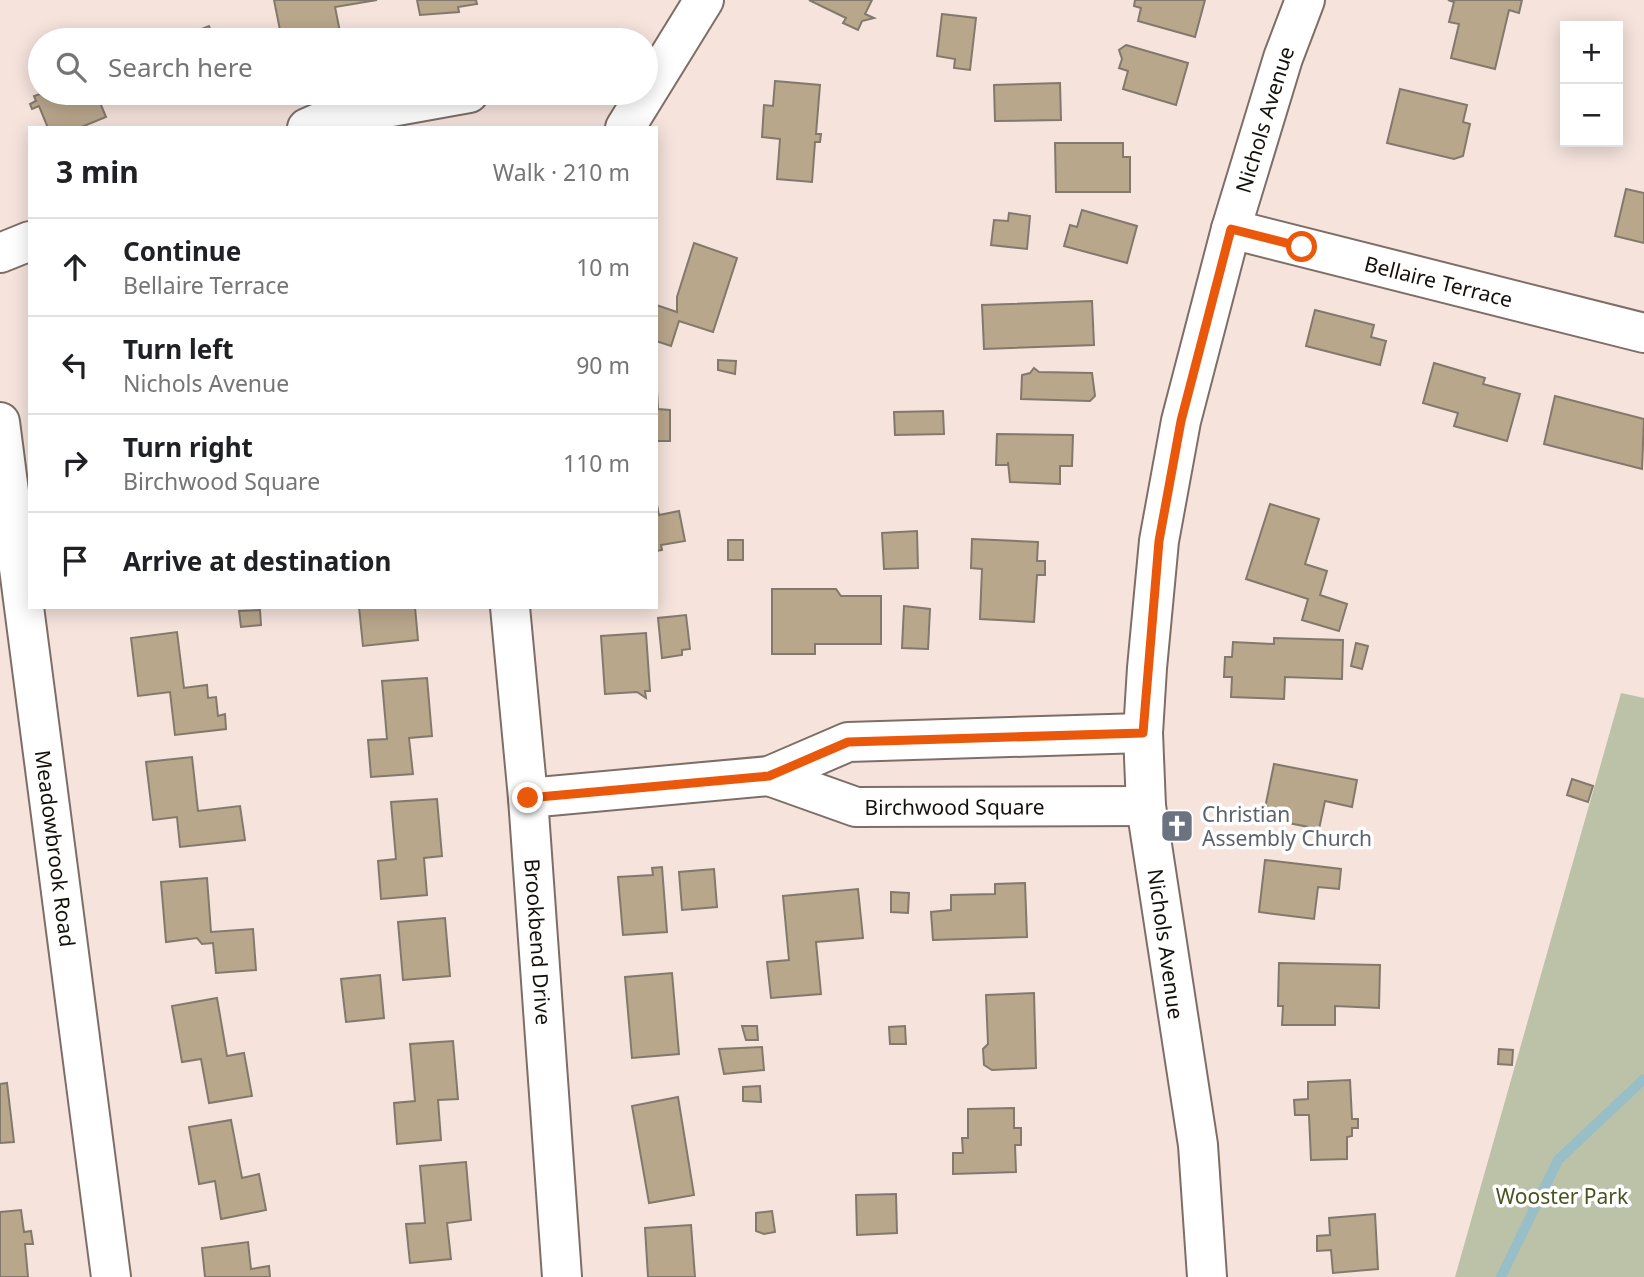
<!DOCTYPE html>
<meta charset="utf-8">
<style>
body{margin:0;font-family:"Noto Sans",sans-serif;background:#f2f2f2;color:#202124}
.controls{position:absolute;right:21px;top:21px;display:grid;overflow:hidden;border-radius:0px;box-shadow:0 4px 18px #0003}
.controls button{width:63px;height:63px;display:grid;place-items:center;padding:0;border:0;border-bottom:2px solid #e0e0e0;background:#fff;color:#202124;font:35px sans-serif}
.stop{position:absolute;width:21px;height:21px;margin:-16px;border:5px solid #ea580c;border-radius:50%;background:#fff}
.stop.end{background:#ea580c;border-color:#fff;box-shadow:0 2px 7px #0008}
.list{margin:0;padding:0;list-style:none}
h2{display:flex;justify-content:space-between;align-items:center;height:91px;margin:0;padding:0 28px;font-size:30px}
h2 small{font-size:23px;font-weight:400;color:#757577}
.list li{display:grid;grid-template-columns:46px 1fr auto;gap:21px;align-items:center;box-sizing:border-box;height:98px;padding:0 28px;border-top:2px solid #e0e0e0}
.list b{display:block;font-size:26px;white-space:nowrap}
.list p{margin:0;font-size:23px;white-space:nowrap;color:#757577}
.list em{font-size:23px;font-style:normal;color:#757577}
.icon{flex:none;width:38px;height:38px;fill:none;stroke:currentColor;stroke-width:2;stroke-linecap:round;stroke-linejoin:round}
.map{position:relative;flex:none;width:1644px;height:1277px;overflow:hidden}
.search{position:absolute;background:#fff;box-shadow:0 4px 18px #0003;left:28px;top:28px;width:630px;height:77px;display:flex;align-items:center;gap:18px;box-sizing:border-box;padding:0 24px;border-radius:38px;color:#757577;font-size:26px}
.panel{position:absolute;background:#fff;box-shadow:0 4px 18px #0003;left:28px;top:126px;width:630px;height:483px;border-radius:0px}
.map>svg:first-child{display:block}
.green{fill:#bbc2a7}
.lines{fill:none;stroke-linecap:round;stroke-linejoin:round}
.stream{stroke:#98bec8;stroke-width:10}
.building{fill:#b9a78c;stroke:#82796c;stroke-width:2}
.street-casing{stroke:#7e6e68;stroke-width:42}
.secondary-casing{stroke:#7e6e68;stroke-width:42}
.street{stroke:#fff;stroke-width:38}
.secondary{stroke:#fff;stroke-width:38}
.route{stroke:#ea580c;stroke-width:9}
.labels{text-anchor:middle;dominant-baseline:central;stroke-width:7;stroke-linejoin:round;paint-order:stroke}
.street-label{font-size:21px;fill:#16100d;stroke:#fff}
.worship-label{font-size:21px;fill:#5b616d;stroke:#fff;text-anchor:start}
.park-label{font-size:21px;fill:#4a5320;stroke:#fff}
</style>
<div class="map">
<svg width="1644" height="1277" viewBox="0 0 1644 1277">
<rect width="100%" height="100%" fill="#f5e3dc"/>
<!-- green -->
<polygon class="green" points="1621,693 1644,698 1644,1277 1455,1277"/>
<g class="lines">
<!-- stream -->
<polyline class="stream" points="1501,1277 1558,1160 1644,1079"/>
</g>
<!-- building -->
<g class="building">
<polygon points="274,0 377,0 335,7 340,32 292,40 282,40"/>
<polygon points="417,0 476,0 477,4 458,7 459,12 420,15"/>
<polygon points="809,0 872,0 865,14 874,18 862,21 858,30 843,23 846,18"/>
<polygon points="1135,0 1205,0 1195,37 1138,21 1141,8 1134,6"/>
<polygon points="1522,0 1519,13 1509,10 1495,69 1451,58 1459,24 1449,22 1454,2 1448,0"/>
<polygon points="942,14 976,18 970,70 954,68 955,59 937,56"/>
<polygon points="209,26 213,37 210,40 174,40"/>
<polygon points="1126,45 1188,63 1176,105 1123,89 1128,71 1119,68 1122,59 1119,50"/>
<polygon points="775,81 820,85 816,134 821,134 820,142 815,142 812,182 777,179 780,139 762,137 764,105 773,106"/>
<polygon points="1060,83 1061,120 995,121 994,85"/>
<polygon points="1400,89 1467,105 1463,122 1470,124 1463,156 1454,159 1387,143"/>
<polygon points="43,93 96,93 106,117 79,128 48,128 39,106 32,109 30,104 36,101 34,96"/>
<polygon points="1055,143 1123,143 1123,157 1130,157 1130,192 1056,192"/>
<polygon points="1626,189 1644,193 1644,243 1615,236"/>
<polygon points="1082,210 1137,226 1127,263 1064,246 1070,225 1077,227"/>
<polygon points="1009,213 1030,216 1027,249 991,245 994,220 1008,221"/>
<polygon points="694,243 737,258 713,332 679,321 671,346 656,341 656,305 677,312 677,297"/>
<polygon points="1092,301 1094,345 984,349 982,305"/>
<polygon points="1315,310 1374,325 1371,337 1386,341 1380,365 1306,346"/>
<polygon points="718,360 736,361 735,374 718,370"/>
<polygon points="1434,363 1485,378 1483,384 1520,394 1507,441 1454,426 1458,413 1423,403"/>
<polygon points="1034,368 1039,372 1092,373 1095,396 1090,401 1021,399 1022,375 1030,373"/>
<polygon points="656,371 658,409 670,410 670,441 656,441"/>
<polygon points="1555,396 1644,419 1642,469 1544,444"/>
<polygon points="943,411 944,434 895,435 894,412"/>
<polygon points="997,434 1073,435 1072,466 1060,466 1060,484 1010,482 1008,462 1008,465 996,465"/>
<polygon points="1270,504 1319,519 1305,564 1327,571 1320,595 1347,604 1339,631 1302,620 1308,599 1246,579"/>
<polygon points="657,505 659,515 679,511 685,541 661,545 662,550 656,551"/>
<polygon points="917,531 918,568 884,569 882,533"/>
<polygon points="972,539 1038,542 1037,561 1045,561 1045,575 1037,575 1034,622 980,619 982,569 971,568"/>
<rect x="728" y="540" width="15" height="20"/>
<polygon points="772,589 836,589 841,596 881,596 881,644 815,644 815,654 772,654"/>
<polygon points="904,606 930,609 928,649 902,648"/>
<polygon points="359,607 415,607 418,640 363,646"/>
<polygon points="260,610 261,625 241,627 239,611"/>
<polygon points="686,615 690,649 682,650 682,655 662,658 658,618"/>
<polygon points="177,632 184,688 207,685 208,698 216,697 218,716 225,714 226,729 175,735 170,692 138,696 131,638"/>
<polygon points="646,633 650,691 645,691 646,698 637,692 605,694 601,636"/>
<polygon points="1274,638 1343,640 1342,679 1285,677 1284,699 1231,697 1232,677 1224,677 1225,657 1232,657 1233,642 1274,644"/>
<polygon points="1356,643 1368,646 1362,669 1351,666"/>
<polygon points="427,678 432,736 409,738 413,774 371,777 368,740 387,739 382,681"/>
<polygon points="192,757 198,811 240,806 245,840 180,847 177,817 153,820 146,762"/>
<polygon points="1274,764 1357,780 1352,807 1325,801 1319,829 1263,818"/>
<polygon points="1572,779 1593,786 1588,802 1567,795"/>
<polygon points="437,799 442,856 424,858 427,895 381,899 378,861 396,859 391,802"/>
<polygon points="1265,860 1341,869 1339,889 1318,887 1314,919 1259,912"/>
<polygon points="662,867 667,932 623,935 618,877 653,875 652,868"/>
<polygon points="714,869 717,907 682,910 679,872"/>
<polygon points="207,878 211,932 253,929 256,970 216,973 213,943 202,944 197,938 166,942 161,882"/>
<polygon points="1025,883 1027,937 933,940 931,912 951,910 951,895 995,894 995,884"/>
<polygon points="858,889 863,938 816,942 821,994 771,998 767,962 789,960 783,896"/>
<polygon points="891,892 909,893 908,913 891,912"/>
<polygon points="445,918 450,976 403,980 398,922"/>
<polygon points="1279,963 1380,965 1379,1008 1335,1006 1335,1025 1282,1025 1283,1006 1278,1006"/>
<polygon points="672,973 679,1054 632,1058 625,977"/>
<polygon points="380,975 384,1018 346,1022 341,979"/>
<polygon points="1034,993 1036,1068 992,1070 984,1065 983,1049 988,1044 986,995"/>
<polygon points="217,998 227,1056 244,1053 252,1096 209,1103 201,1059 182,1062 172,1006"/>
<polygon points="742,1026 757,1026 758,1040 746,1040"/>
<polygon points="905,1026 906,1044 890,1044 889,1027"/>
<polygon points="453,1041 458,1099 438,1100 441,1140 397,1144 394,1103 415,1101 410,1044"/>
<polygon points="762,1047 764,1070 724,1074 719,1049"/>
<polygon points="1499,1049 1513,1050 1512,1065 1498,1064"/>
<polygon points="1350,1080 1352,1119 1358,1119 1358,1128 1352,1128 1352,1136 1347,1137 1347,1159 1311,1160 1309,1115 1295,1115 1294,1100 1308,1099 1308,1082"/>
<polygon points="7,1083 14,1142 0,1143 0,1084"/>
<polygon points="760,1086 761,1102 743,1101 743,1087"/>
<polygon points="678,1097 694,1195 649,1203 632,1106"/>
<polygon points="1014,1108 1014,1128 1021,1128 1021,1145 1015,1145 1016,1172 953,1174 953,1153 963,1153 962,1138 968,1138 968,1109"/>
<polygon points="231,1120 242,1178 259,1174 266,1210 221,1219 215,1181 199,1184 189,1127"/>
<polygon points="466,1162 471,1220 447,1223 451,1259 410,1263 406,1224 425,1223 420,1166"/>
<polygon points="896,1194 897,1233 857,1235 856,1195"/>
<polygon points="21,1210 24,1232 31,1231 33,1244 25,1244 28,1277 0,1277 0,1212"/>
<polygon points="772,1211 775,1232 764,1234 756,1231 756,1213"/>
<polygon points="1375,1214 1378,1269 1333,1273 1331,1250 1317,1251 1317,1236 1330,1235 1329,1218"/>
<polygon points="691,1225 695,1277 648,1277 645,1228"/>
<polygon points="248,1242 251,1269 269,1266 270,1277 205,1277 202,1248"/>
</g>
<g class="lines">
<defs>
<g id="street">
<polyline points="307,128 330,118 469,93"/>
<polyline points="625,128 704,0"/>
<path id="s1" d="M1231,229L1644,333"/>
<polyline points="0,253 30,241"/>
<path id="s2" d="M0,422L111,1277"/>
<path id="s3" d="M510,607L528,798L562,1277"/>
<path id="s4" d="M769,776L856,807L1146,806"/>
<polyline points="528,798 769,776 848,742 1143,733"/>
</g>
<g id="secondary">
<path id="s5" d="M1207,1277L1198,1145L1146,806L1143,733L1147,668L1159,541L1181,421L1231,229L1283,58L1305,0"/>
</g>
</defs>
<!-- street casing -->
<use href="#street" class="street-casing"/>
<!-- secondary casing -->
<use href="#secondary" class="secondary-casing"/>
<!-- street -->
<use href="#street" class="street"/>
<!-- secondary -->
<use href="#secondary" class="secondary"/>
</g>
<g class="lines">
<!-- route -->
<polyline class="route" points="528,798 769,776 848,742 1143,733 1159,541 1181,421 1231,229 1302,247"/>
</g>
<!-- icons -->
<defs>
<symbol id="church-square" viewBox="-11 -11 22 22"><rect x="-9" y="-9" width="18" height="18" rx="4" fill="#6b7280" stroke="#fff"/><path d="M-1.2-6h2.4v3.5h3.3v2.4h-3.3V6h-2.4V-.1h-3.3v-2.4h3.3Z" fill="#fff"/></symbol>
</defs>
<g fill-rule="evenodd">
<use href="#church-square" x="1158" y="807" width="38" height="38"/>
</g>
<g class="labels">
<!-- street labels -->
<g class="street-label">
<text stroke="none"><textPath href="#s5" startOffset="1176">Nichols Avenue</textPath></text>
<text stroke="none"><textPath href="#s1" startOffset="214">Bellaire Terrace</textPath></text>
<text stroke="none"><textPath href="#s4" startOffset="191">Birchwood Square</textPath></text>
<text stroke="none"><textPath href="#s2" startOffset="430">Meadowbrook Road</textPath></text>
<text stroke="none"><textPath href="#s3" startOffset="336">Brookbend Drive</textPath></text>
<text transform="translate(1166 944) rotate(82)">Nichols Avenue</text>
</g>
<!-- worship labels -->
<g class="worship-label">
<text x="1202" y="814">Christian<tspan x="1202" dy="24">Assembly Church</tspan></text>
</g>
<!-- park labels -->
<g class="park-label">
<text x="1562" y="1196">Wooster Park</text>
</g>
</g>
</svg>
<div class="controls">
<button>+</button>
<button>−</button>
</div>
<div class="stop" style="left:1302px;top:247px"></div>
<div class="stop end" style="left:528px;top:798px"></div>
<div class="search"><svg class="icon" aria-label="search" viewBox="0 0 24 24"><circle cx="10" cy="10" r="6"/><path d="M15 15l6 6"/></svg>Search here</div>
<section class="panel">
<h2>3 min<small>Walk · 210 m</small></h2>
<ul class="list">
<li><svg class="icon" aria-label="ahead" viewBox="0 0 24 24"><path d="M12 20V5M6 11l6-6 6 6"/></svg><div><b>Continue</b><p>Bellaire Terrace</p></div><em>10 m</em></li>
<li><svg class="icon" aria-label="left" viewBox="0 0 24 24"><path d="M17 20v-9H6M10 6l-5 5 5 5"/></svg><div><b>Turn left</b><p>Nichols Avenue</p></div><em>90 m</em></li>
<li><svg class="icon" aria-label="right" viewBox="0 0 24 24"><path d="M7 20v-9h11M14 6l5 5-5 5"/></svg><div><b>Turn right</b><p>Birchwood Square</p></div><em>110 m</em></li>
<li><svg class="icon" aria-label="arrive" viewBox="0 0 24 24"><path d="M6 21V4h12l-3 4 3 4H6"/></svg><div><b>Arrive at destination</b></div></li>
</ul>
</section>
</div>
